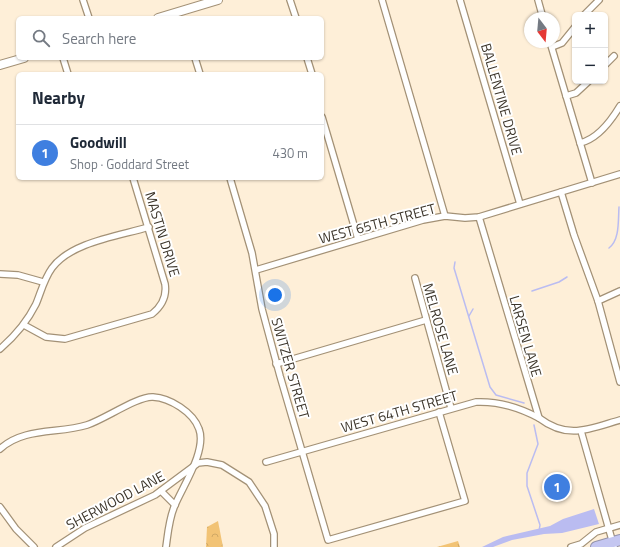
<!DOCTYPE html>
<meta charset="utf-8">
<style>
body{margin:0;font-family:"Titillium Web",sans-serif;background:#f6f6f7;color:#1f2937}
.controls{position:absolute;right:12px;top:12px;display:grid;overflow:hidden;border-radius:6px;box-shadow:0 1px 3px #0004}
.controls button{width:36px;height:36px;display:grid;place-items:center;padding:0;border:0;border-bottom:1px solid #e0e1e3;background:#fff;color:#1f2937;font:20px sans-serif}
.compass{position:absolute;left:524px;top:12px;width:36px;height:36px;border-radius:50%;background:#fff;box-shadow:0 1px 3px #0004;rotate:164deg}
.you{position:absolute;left:275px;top:295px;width:14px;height:14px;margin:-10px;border:3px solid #fff;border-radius:50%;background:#1a73e8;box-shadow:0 0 0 6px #1a73e833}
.badge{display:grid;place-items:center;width:26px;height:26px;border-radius:50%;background:#0b8043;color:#fff;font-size:13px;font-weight:700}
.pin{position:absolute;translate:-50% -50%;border:2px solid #fff;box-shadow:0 1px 4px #0006}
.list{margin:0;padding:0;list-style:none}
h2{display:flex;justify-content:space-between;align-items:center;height:52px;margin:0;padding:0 16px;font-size:17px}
h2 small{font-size:13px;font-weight:400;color:#747a83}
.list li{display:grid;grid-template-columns:26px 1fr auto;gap:12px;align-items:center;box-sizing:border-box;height:56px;padding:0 16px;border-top:1px solid #e0e1e3}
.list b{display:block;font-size:15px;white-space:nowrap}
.list p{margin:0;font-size:13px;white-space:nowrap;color:#747a83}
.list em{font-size:13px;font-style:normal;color:#747a83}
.icon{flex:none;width:22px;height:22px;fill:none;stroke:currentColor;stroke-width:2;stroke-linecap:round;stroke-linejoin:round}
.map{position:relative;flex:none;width:620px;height:547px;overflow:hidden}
.search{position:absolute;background:#fff;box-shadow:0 1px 3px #0004;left:16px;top:16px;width:308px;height:44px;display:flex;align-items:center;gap:10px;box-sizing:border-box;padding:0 14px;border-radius:6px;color:#747a83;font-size:15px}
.panel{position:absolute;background:#fff;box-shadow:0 1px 3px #0004;left:16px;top:72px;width:308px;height:108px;border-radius:6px}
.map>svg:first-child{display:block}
.grass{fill:url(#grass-tufts)}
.forest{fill:url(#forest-crowns)}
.water{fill:#babcf1}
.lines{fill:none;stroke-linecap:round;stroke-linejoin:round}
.stream{stroke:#babcf1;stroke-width:1.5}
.street-casing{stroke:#a39176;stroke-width:8}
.secondary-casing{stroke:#a39176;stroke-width:10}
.highway-casing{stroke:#9493ab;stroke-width:12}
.street{stroke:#fff;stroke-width:5.5}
.secondary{stroke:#fff;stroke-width:8}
.highway{stroke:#c4c6f1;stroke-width:10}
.labels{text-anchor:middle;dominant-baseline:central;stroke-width:4;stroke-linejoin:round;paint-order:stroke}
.street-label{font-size:14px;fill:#3c352a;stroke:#fff}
</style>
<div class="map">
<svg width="620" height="547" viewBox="0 0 620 547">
<defs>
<pattern id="grass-tufts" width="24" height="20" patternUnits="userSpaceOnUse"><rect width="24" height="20" fill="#f2c375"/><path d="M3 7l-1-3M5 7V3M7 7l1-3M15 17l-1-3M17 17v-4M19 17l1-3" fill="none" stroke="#d0a865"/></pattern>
<pattern id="forest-crowns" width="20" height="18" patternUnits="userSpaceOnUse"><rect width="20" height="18" fill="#f2c375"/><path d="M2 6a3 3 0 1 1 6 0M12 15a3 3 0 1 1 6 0" fill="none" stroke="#d0a865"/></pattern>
</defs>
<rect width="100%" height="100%" fill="#feefd8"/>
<!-- grass -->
<polygon class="grass" points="458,541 460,547 437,547"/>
<!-- forest -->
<polygon class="forest" points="218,521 223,547 206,547 207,527"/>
<!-- water -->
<polygon class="water" points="594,509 599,524 562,533 544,534 512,540 493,547 482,547 503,537 550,526 563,519"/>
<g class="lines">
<!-- stream -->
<g class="stream">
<path d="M609,248C620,240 618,220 619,207"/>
<polyline points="455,262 454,268 490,387 496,395 524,403"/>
<polyline points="532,291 559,282 567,277"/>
<polyline points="469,316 473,309"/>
<polyline points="534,425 538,444 527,473 527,486 540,525 539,531"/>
</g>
<defs>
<g id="street">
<polyline points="83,0 89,18"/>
<polyline points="290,0 296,18"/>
<polyline points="382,0 445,216"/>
<polyline points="460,0 520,204"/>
<polyline points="538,0 543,18"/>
<polyline points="584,15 599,0"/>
<polyline points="550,42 592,183"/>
<polyline points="552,47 562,43 575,27"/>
<polyline points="63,58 68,74"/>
<polyline points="195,58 200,74"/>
<polyline points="307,58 312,74"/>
<polyline points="605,65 614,56"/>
<polyline points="566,96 576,93 589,81"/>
<polyline points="322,117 358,239"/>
<path d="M580,143C598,139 611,121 620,106"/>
<polyline points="230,178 252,253 262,309 280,376 328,540 465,501 439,412"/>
<polyline points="561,192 574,235 598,301 620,382"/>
<path d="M479,217L539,418C568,440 589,429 620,420"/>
<polyline points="256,270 423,220 445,216 465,218 479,217 620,174"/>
<polyline points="0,274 18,275 43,282"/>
<polyline points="415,278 451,408"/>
<polyline points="598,301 620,291"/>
<path d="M24,325L46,337L65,339L152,314C162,306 167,297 165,284L133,178"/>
<path d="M0,349C15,336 27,322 36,304C41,292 44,279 52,268C71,242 119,236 149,227"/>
<polyline points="276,364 426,320"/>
<polyline points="581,431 614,547"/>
<path d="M0,449C24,427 58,434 87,425C105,419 138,396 153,397C170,398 193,412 199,429C207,450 183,486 175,505C169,518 168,533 166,547"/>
<path d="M266,462L476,402C497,401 520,408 539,418"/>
<polyline points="161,491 175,505"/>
<polyline points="0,507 16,529 34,547"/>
<polyline points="56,547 85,528 155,495 198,463 207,462 222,465 249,482 265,506 274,534 274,547"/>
<polyline points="571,547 581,544 596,532 620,525"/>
</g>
<g id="secondary">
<polyline points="158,18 218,0"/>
<polyline points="0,65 24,58"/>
</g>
<polyline id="highway" points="596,547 620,540"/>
</defs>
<!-- street casing -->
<use href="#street" class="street-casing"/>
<!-- secondary casing -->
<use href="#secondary" class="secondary-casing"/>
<!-- highway casing -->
<use href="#highway" class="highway-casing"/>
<!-- street -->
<use href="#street" class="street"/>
<!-- secondary -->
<use href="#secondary" class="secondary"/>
<!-- highway -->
<use href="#highway" class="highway"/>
</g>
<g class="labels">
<!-- street labels -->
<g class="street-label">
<text transform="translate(502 99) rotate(74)">BALLENTINE DRIVE</text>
<text transform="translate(377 223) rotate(-15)">WEST 65TH STREET</text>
<text transform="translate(163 234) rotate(73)">MASTIN DRIVE</text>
<text transform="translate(441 329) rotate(74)">MELROSE LANE</text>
<text transform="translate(526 336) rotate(74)">LARSEN LANE</text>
<text transform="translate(291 368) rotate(74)">SWITZER STREET</text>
<text transform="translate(399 411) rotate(-16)">WEST 64TH STREET</text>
<text transform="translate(115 500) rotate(-28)">SHERWOOD LANE</text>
</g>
</g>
</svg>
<div class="controls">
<button>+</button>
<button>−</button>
</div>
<svg class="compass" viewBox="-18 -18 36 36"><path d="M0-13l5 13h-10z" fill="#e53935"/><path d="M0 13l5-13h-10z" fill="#747a83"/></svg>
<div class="you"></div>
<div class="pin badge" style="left:557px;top:487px;background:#3f7fe0">1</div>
<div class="search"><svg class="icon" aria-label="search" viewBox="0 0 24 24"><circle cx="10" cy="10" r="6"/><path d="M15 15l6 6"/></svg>Search here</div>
<section class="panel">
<h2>Nearby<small></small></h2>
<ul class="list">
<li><span class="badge" style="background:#3f7fe0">1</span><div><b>Goodwill</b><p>Shop · Goddard Street</p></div><em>430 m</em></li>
</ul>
</section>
</div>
